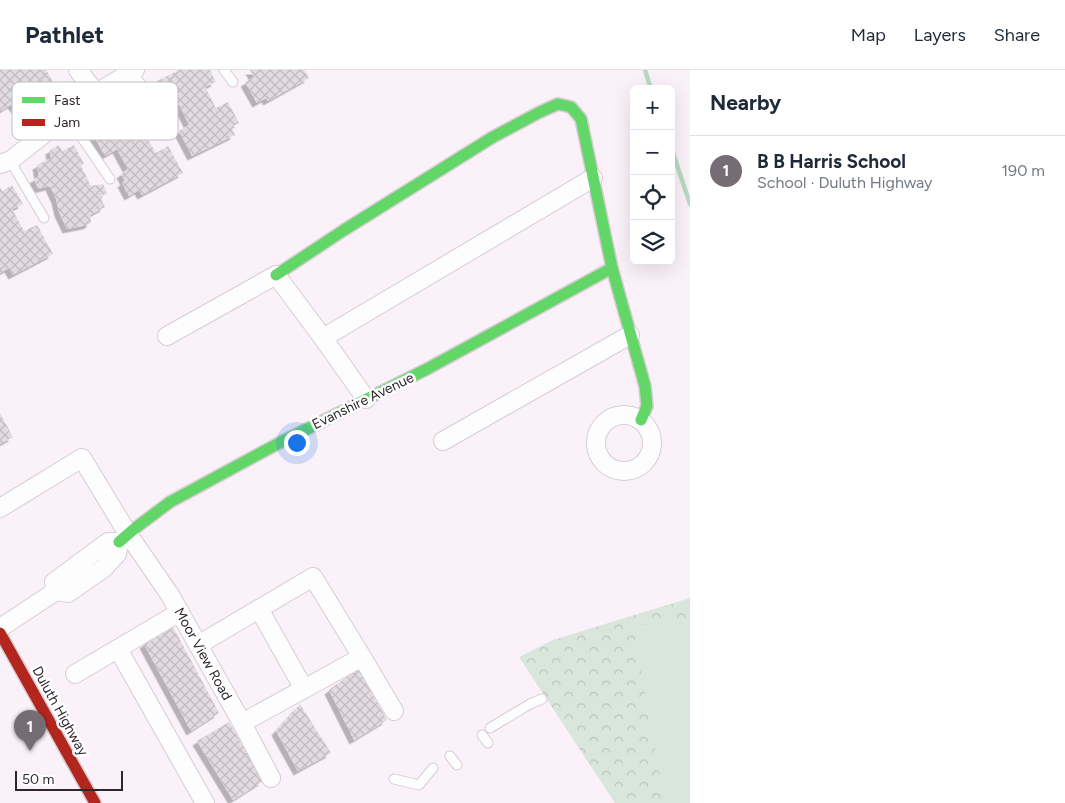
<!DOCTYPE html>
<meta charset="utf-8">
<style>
body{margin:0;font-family:Figtree,sans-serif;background:#f6f6f7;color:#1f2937}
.controls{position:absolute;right:15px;top:15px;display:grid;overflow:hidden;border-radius:8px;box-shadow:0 5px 20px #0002}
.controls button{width:45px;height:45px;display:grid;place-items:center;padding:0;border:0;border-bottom:1px solid #e0e1e3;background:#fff;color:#1f2937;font:25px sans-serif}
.scale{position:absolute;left:15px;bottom:12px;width:108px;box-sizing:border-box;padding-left:5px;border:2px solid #2e262c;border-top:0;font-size:14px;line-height:18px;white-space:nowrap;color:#2e262c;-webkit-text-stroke:4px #fff;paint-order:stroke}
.you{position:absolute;left:296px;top:372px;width:18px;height:18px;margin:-12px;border:4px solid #fff;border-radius:50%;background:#1a73e8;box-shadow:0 0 0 8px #1a73e833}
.badge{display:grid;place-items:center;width:32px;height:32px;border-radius:50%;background:#756d73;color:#fff;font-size:16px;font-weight:700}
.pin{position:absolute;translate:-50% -41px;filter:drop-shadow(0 1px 2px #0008)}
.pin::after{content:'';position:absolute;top:26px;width:18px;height:15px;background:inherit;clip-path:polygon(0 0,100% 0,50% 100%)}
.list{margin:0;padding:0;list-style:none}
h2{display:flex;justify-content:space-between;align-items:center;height:65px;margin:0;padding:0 20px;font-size:21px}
h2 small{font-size:16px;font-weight:400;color:#747a83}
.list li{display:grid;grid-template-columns:32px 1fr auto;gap:15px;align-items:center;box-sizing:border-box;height:70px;padding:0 20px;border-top:1px solid #e0e1e3}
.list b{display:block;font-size:19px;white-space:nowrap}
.list p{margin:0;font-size:16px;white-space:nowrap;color:#747a83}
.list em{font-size:16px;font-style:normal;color:#747a83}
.icon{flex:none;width:28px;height:28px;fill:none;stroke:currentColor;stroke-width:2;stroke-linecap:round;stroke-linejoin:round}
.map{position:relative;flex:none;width:690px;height:733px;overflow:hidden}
header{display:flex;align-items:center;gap:30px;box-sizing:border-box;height:70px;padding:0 25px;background:#fff;border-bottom:1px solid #e0e1e3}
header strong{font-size:24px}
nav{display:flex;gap:28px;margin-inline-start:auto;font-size:18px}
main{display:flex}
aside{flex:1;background:#fff}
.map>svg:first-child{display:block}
.park{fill:url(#park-crowns)}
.pitch{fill:#d9e6dc}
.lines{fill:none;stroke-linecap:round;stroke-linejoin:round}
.stream{stroke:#b8dac1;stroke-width:4.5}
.building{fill:url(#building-cross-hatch);filter:url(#shadow)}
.lane-casing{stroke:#d5cdd3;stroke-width:11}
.street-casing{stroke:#d5cdd3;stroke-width:20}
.fast-casing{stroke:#d5cdd3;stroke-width:14}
.jam-casing{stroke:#d5cdd3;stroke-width:14}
.lane{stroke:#fefdfe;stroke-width:9}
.street{stroke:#fefdfe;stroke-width:18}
.fast{stroke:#63d668;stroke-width:11}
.jam{stroke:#b3261e;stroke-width:11}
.labels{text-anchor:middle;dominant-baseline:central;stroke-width:5;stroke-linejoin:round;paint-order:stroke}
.street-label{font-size:14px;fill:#2e262c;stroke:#fff}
.key{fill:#fff;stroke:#c0bec0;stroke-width:1}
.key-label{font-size:14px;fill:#2e262c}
</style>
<header>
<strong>Pathlet</strong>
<nav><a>Map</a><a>Layers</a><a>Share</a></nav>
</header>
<main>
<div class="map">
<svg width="690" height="733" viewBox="0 0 690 733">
<defs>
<pattern id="park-crowns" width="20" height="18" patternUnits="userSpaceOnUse" patternTransform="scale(1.25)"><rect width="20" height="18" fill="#d9e6dc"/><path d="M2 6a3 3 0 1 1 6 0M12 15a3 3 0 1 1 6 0" fill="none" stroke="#bbc5bd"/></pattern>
<pattern id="building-cross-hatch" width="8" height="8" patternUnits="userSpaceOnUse" patternTransform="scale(1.25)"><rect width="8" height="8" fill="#e2dbe1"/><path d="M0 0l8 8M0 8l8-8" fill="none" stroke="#c2bcc1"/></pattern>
<filter id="shadow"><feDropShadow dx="-4.5" dy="4.5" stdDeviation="0" flood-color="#0004"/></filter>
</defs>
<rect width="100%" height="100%" fill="#faf2f8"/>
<!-- park -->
<polygon class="park" points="690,528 690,733 615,733 519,587 553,570"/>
<!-- pitch -->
<polygon class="pitch" points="690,550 690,733 665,733 633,557 656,552"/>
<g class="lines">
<!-- stream -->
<g class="stream">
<polyline points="645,0 651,19"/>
<polyline points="671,77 690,134"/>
</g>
</g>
<!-- building -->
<g class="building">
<polygon points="0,0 46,0 55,15 16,39 12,34 1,41 0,38"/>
<polygon points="179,0 210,0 216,12 205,17 216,38 228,32 239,53 231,57 235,65 192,86 179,61 189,55 179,34 167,40 153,13"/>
<polygon points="250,0 304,0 309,8 268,31 266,28 257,33 245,12 254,7"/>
<polygon points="144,36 155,56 144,63 156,83 168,76 183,103 142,125 139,120 129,126 122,113 125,111 121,104 128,99 117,79 105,86 90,59 130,37 133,42"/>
<polygon points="59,75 62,81 74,75 84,94 81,96 91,116 103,114 107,123 100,127 105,137 90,145 91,153 87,155 67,159 59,142 56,129 50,116 38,119 34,109 39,106 37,95 51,88 50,80"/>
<polygon points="12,115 23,134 12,139 24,161 37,155 53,184 13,205 9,198 0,203 0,117 2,121"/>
<polygon points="0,343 13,367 0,374"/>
<polygon points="172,555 219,643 191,661 144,574"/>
<polygon points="358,598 387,650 354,670 329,620"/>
<polygon points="300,634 331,683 298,701 276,661"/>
<polygon points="229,652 263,711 233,730 197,671"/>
</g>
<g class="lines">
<defs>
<g id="lane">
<polyline points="224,0 233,12"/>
<polyline points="132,2 171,56"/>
<polyline points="67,46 110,109"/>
<polyline points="11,90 15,99 44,148"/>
<polyline points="490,658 530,634 542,629"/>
<polyline points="482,665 488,673"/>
<polyline points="450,686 457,695"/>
<polyline points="394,709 419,715 433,698"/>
</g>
<g id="street">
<polyline points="78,0 96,23"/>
<polyline points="0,94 11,90 96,23 135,0"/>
<polyline points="167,266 276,205 323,268 366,329"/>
<polyline points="323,268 593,108"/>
<circle cx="624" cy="373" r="28"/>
<polyline points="443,371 630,265"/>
<polyline points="0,438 82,388 128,464 170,525 242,653 271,708"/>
<polyline points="259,539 304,619"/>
<polyline points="0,558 56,521 68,523 104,498 117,484 119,472 108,472 54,512 56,521"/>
<polyline points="198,575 313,507 362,587"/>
<polyline points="118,579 205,733"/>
<polyline points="75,604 180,542"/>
<polyline points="242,653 362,587 394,641"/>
</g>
<g id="fast">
<polyline points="276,205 344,160 493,67 540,42 558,34 571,37 581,49 612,198 645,316 647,336 641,350"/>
<polyline points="119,472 134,459 170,432 281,372 427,299 612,198"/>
</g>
<polyline id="jam" points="0,563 95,733"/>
</defs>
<!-- lane casing -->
<use href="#lane" class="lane-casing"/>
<!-- street casing -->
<use href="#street" class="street-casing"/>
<!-- fast casing -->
<use href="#fast" class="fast-casing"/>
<!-- jam casing -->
<use href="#jam" class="jam-casing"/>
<!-- lane -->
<use href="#lane" class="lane"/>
<!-- street -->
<use href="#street" class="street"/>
<!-- fast -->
<use href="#fast" class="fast"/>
<!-- jam -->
<use href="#jam" class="jam"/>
</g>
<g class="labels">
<!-- street labels -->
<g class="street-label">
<text transform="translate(363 331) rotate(-26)">Evanshire Avenue</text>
<text transform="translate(203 584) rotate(61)">Moor View Road</text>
<text transform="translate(60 641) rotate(61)">Duluth Highway</text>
</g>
</g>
<!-- legend -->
<rect x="12" y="12" width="166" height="58" rx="8" class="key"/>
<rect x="22" y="27" width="23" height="6" fill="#63d668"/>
<rect x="22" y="49" width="23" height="7" fill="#b3261e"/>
<g class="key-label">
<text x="54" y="35">Fast</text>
<text x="54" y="57">Jam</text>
</g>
</svg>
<div class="controls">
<button>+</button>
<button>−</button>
<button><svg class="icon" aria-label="locate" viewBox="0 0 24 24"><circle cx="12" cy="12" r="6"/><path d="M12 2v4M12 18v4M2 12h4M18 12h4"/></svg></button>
<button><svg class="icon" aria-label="layers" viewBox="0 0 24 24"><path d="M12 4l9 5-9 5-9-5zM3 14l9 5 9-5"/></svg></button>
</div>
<div class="scale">50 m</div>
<div class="you"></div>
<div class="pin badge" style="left:30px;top:681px">1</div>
</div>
<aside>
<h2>Nearby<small></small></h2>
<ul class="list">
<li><span class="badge">1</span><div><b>B B Harris School</b><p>School · Duluth Highway</p></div><em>190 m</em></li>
</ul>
</aside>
</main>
